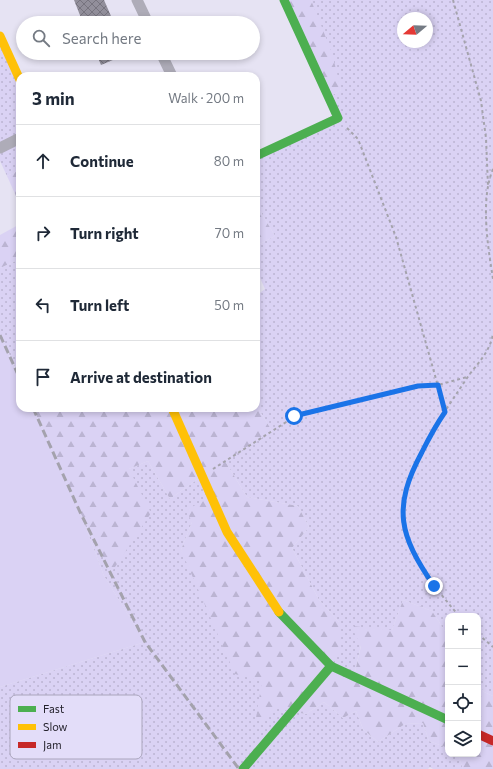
<!DOCTYPE html>
<meta charset="utf-8">
<style>
body{margin:0;font-family:Commissioner,sans-serif;background:#f6f6f7;color:#1f2937}
.controls{position:absolute;right:12px;bottom:12px;display:grid;overflow:hidden;border-radius:8px;box-shadow:0 2px 6px #0003}
.controls button{width:36px;height:36px;display:grid;place-items:center;padding:0;border:0;border-bottom:1px solid #e0e1e3;background:#fff;color:#1f2937;font:20px sans-serif}
.compass{position:absolute;left:397px;top:12px;width:36px;height:36px;border-radius:50%;background:#fff;box-shadow:0 2px 6px #0003;rotate:251deg}
.stop{position:absolute;width:12px;height:12px;margin:-9px;border:3px solid #1a73e8;border-radius:50%;background:#fff}
.stop.end{background:#1a73e8;border-color:#fff;box-shadow:0 1px 4px #0008}
.list{margin:0;padding:0;list-style:none}
h2{display:flex;justify-content:space-between;align-items:center;height:52px;margin:0;padding:0 16px;font-size:17px}
h2 small{font-size:13px;font-weight:400;color:#747a83}
.list li{display:grid;grid-template-columns:26px 1fr auto;gap:12px;align-items:center;box-sizing:border-box;height:72px;padding:0 16px;border-top:1px solid #e0e1e3}
.list b{display:block;font-size:15px;white-space:nowrap}
.list em{font-size:13px;font-style:normal;color:#747a83}
.icon{flex:none;width:22px;height:22px;fill:none;stroke:currentColor;stroke-width:2;stroke-linecap:round;stroke-linejoin:round}
.map{position:relative;flex:none;width:493px;height:769px;overflow:hidden}
.search{position:absolute;background:#fff;box-shadow:0 2px 6px #0003;left:16px;top:16px;width:244px;height:44px;display:flex;align-items:center;gap:10px;box-sizing:border-box;padding:0 14px;border-radius:22px;color:#747a83;font-size:15px}
.panel{position:absolute;background:#fff;box-shadow:0 2px 6px #0003;left:16px;top:72px;width:244px;height:340px;border-radius:12px}
.map>svg:first-child{display:block}
.grass{fill:url(#grass-dots);fill-rule:evenodd}
.forest{fill:url(#forest-firs)}
.garden{fill:#dad2f4}
.building{fill:url(#building-cross-hatch)}
.lines{fill:none;stroke-linecap:round;stroke-linejoin:round}
.path{stroke:#a5a3ad;stroke-width:2;stroke-dasharray:3 3;stroke-linecap:butt}
.street{stroke:#aeacb8;stroke-width:11}
.fast{stroke:#4caf50;stroke-width:9}
.slow{stroke:#ffc107;stroke-width:9}
.jam{stroke:#c62828;stroke-width:9}
.rail{stroke:#a4a2ad;stroke-width:3;stroke-dasharray:8 4;stroke-linecap:butt}
.route{stroke:#1a73e8;stroke-width:5}
.key{fill:#e3ddf9;stroke:#aaa5bc;stroke-width:1}
.key-label{font-size:11px;fill:#25232d}
</style>
<div class="map">
<svg width="493" height="769" viewBox="0 0 493 769">
<defs>
<pattern id="grass-dots" width="8" height="8" patternUnits="userSpaceOnUse"><rect width="8" height="8" fill="#dad2f4"/><path d="M2 2h.1M6 6h.1" fill="none" stroke="#bbb4d2" stroke-width="1.8" stroke-linecap="round"/></pattern>
<pattern id="forest-firs" width="22" height="20" patternUnits="userSpaceOnUse"><rect width="22" height="20" fill="#dad2f4"/><path d="M5 1l3.5 6h-7zM16 11l3.5 6h-7z" fill="#bbb4d2"/></pattern>
<pattern id="building-cross-hatch" width="8" height="8" patternUnits="userSpaceOnUse"><rect width="8" height="8" fill="#928f9b"/><path d="M0 0l8 8M0 8l8-8" fill="none" stroke="#77747f"/></pattern>
</defs>
<rect width="100%" height="100%" fill="#e6e3f3"/>
<!-- grass -->
<g class="grass">
<path d="M311,0H493V696L484,692L478,683V616H448V636L432,611L403,600L392,630L361,645L354,676L331,666L339,622L319,600L292,548L309,527L298,506L247,497L225,461L272,431L256,405V344L260,341L256,332V296L265,289L256,269V246L275,236L256,204V156L338,118L329,97L341,90ZM403,18H427V42H403Z"/>
<polygon points="0,35 20,78 20,170 7,176 0,161"/>
<polygon points="20,259 18,373 0,335 0,268"/>
<polygon points="148,461 170,499 202,476 211,497 192,522 181,550 262,681 274,707 306,714 324,702 343,718 356,711 363,729 378,742 405,724 423,723 429,741 448,748 448,754 458,754 463,769 433,769 430,767 428,769 0,769 0,687 145,642 104,576 80,512 111,573 129,469"/>
</g>
<!-- forest -->
<g class="forest">
<polygon points="284,0 311,0 332,53 341,90 329,97"/>
<polygon points="20,170 20,205 7,176"/>
<polygon points="256,204 275,236 256,246"/>
<polygon points="20,224 20,259 0,268 0,235"/>
<polygon points="256,405 272,431 225,461 247,497 298,506 309,527 292,548 319,600 339,622 340,649 331,666 354,676 361,646 351,626 392,630 403,600 432,611 448,636 448,748 429,741 423,723 405,724 378,742 363,729 356,711 343,718 324,702 306,714 274,708 264,723 256,718 262,681 235,674 181,550 192,522 186,510 211,497 202,476 170,499 148,461 129,469 151,513 111,573 80,512 33,408 256,408"/>
<polygon points="478,683 484,692 493,696 493,769 463,769 458,754 478,754"/>
</g>
<!-- garden -->
<polygon class="garden" points="0,335 20,379 20,408 33,408 80,512 104,576 145,642 0,687"/>
<!-- building -->
<g class="building">
<polygon points="74,0 104,0 114,23 83,23"/>
<polygon points="96,53 127,53 127,54 101,65"/>
</g>
<g class="lines">
<!-- path -->
<g class="path">
<polyline points="453,0 481,101 486,138 488,186"/>
<polyline points="347,128 358,139 396,237 445,411"/>
<path d="M493,169C480,200 488,247 493,279"/>
<polyline points="213,469 294,417 418,386 438,385 467,377"/>
<path d="M459,616C439,592 417,567 407,538C403,524 401,507 405,492C413,460 438,421 457,393C461,387 465,381 469,375C479,362 490,351 493,334"/>
<polyline points="478,634 493,647"/>
</g>
<!-- street -->
<g class="street">
<polyline points="137,0 148,23"/>
<polyline points="161,53 172,76"/>
<polyline points="0,148 20,138"/>
</g>
<!-- fast -->
<g class="fast">
<polyline points="256,156 338,118 284,0"/>
<polyline points="279,612 331,666 448,720"/>
<polyline points="243,769 331,666"/>
</g>
<!-- slow -->
<g class="slow">
<polyline points="0,36 20,80"/>
<polyline points="172,408 227,532 279,612"/>
</g>
<!-- jam -->
<polyline class="jam" points="478,734 493,741"/>
<!-- rail -->
<g class="rail">
<polyline points="0,335 20,379"/>
<polyline points="33,408 80,512 145,642 239,769"/>
</g>
</g>
<g class="lines">
<!-- route -->
<path class="route" d="M294,416L418,386L438,385L445,412C436,425 429,438 422,452C392,508 399,535 434,586"/>
</g>
<!-- legend -->
<rect x="10" y="695" width="132" height="64" rx="6" class="key"/>
<rect x="18" y="706" width="18" height="6" fill="#4caf50"/>
<rect x="18" y="724" width="18" height="6" fill="#ffc107"/>
<rect x="18" y="742" width="18" height="6" fill="#c62828"/>
<g class="key-label">
<text x="43" y="713">Fast</text>
<text x="43" y="731">Slow</text>
<text x="43" y="749">Jam</text>
</g>
</svg>
<div class="controls">
<button>+</button>
<button>−</button>
<button><svg class="icon" aria-label="locate" viewBox="0 0 24 24"><circle cx="12" cy="12" r="6"/><path d="M12 2v4M12 18v4M2 12h4M18 12h4"/></svg></button>
<button><svg class="icon" aria-label="layers" viewBox="0 0 24 24"><path d="M12 4l9 5-9 5-9-5zM3 14l9 5 9-5"/></svg></button>
</div>
<svg class="compass" viewBox="-18 -18 36 36"><path d="M0-13l5 13h-10z" fill="#e53935"/><path d="M0 13l5-13h-10z" fill="#747a83"/></svg>
<div class="stop" style="left:294px;top:416px"></div>
<div class="stop end" style="left:434px;top:586px"></div>
<div class="search"><svg class="icon" aria-label="search" viewBox="0 0 24 24"><circle cx="10" cy="10" r="6"/><path d="M15 15l6 6"/></svg>Search here</div>
<section class="panel">
<h2>3 min<small>Walk · 200 m</small></h2>
<ul class="list">
<li><svg class="icon" aria-label="ahead" viewBox="0 0 24 24"><path d="M12 20V5M6 11l6-6 6 6"/></svg><div><b>Continue</b></div><em>80 m</em></li>
<li><svg class="icon" aria-label="right" viewBox="0 0 24 24"><path d="M7 20v-9h11M14 6l5 5-5 5"/></svg><div><b>Turn right</b></div><em>70 m</em></li>
<li><svg class="icon" aria-label="left" viewBox="0 0 24 24"><path d="M17 20v-9H6M10 6l-5 5 5 5"/></svg><div><b>Turn left</b></div><em>50 m</em></li>
<li><svg class="icon" aria-label="arrive" viewBox="0 0 24 24"><path d="M6 21V4h12l-3 4 3 4H6"/></svg><div><b>Arrive at destination</b></div></li>
</ul>
</section>
</div>
